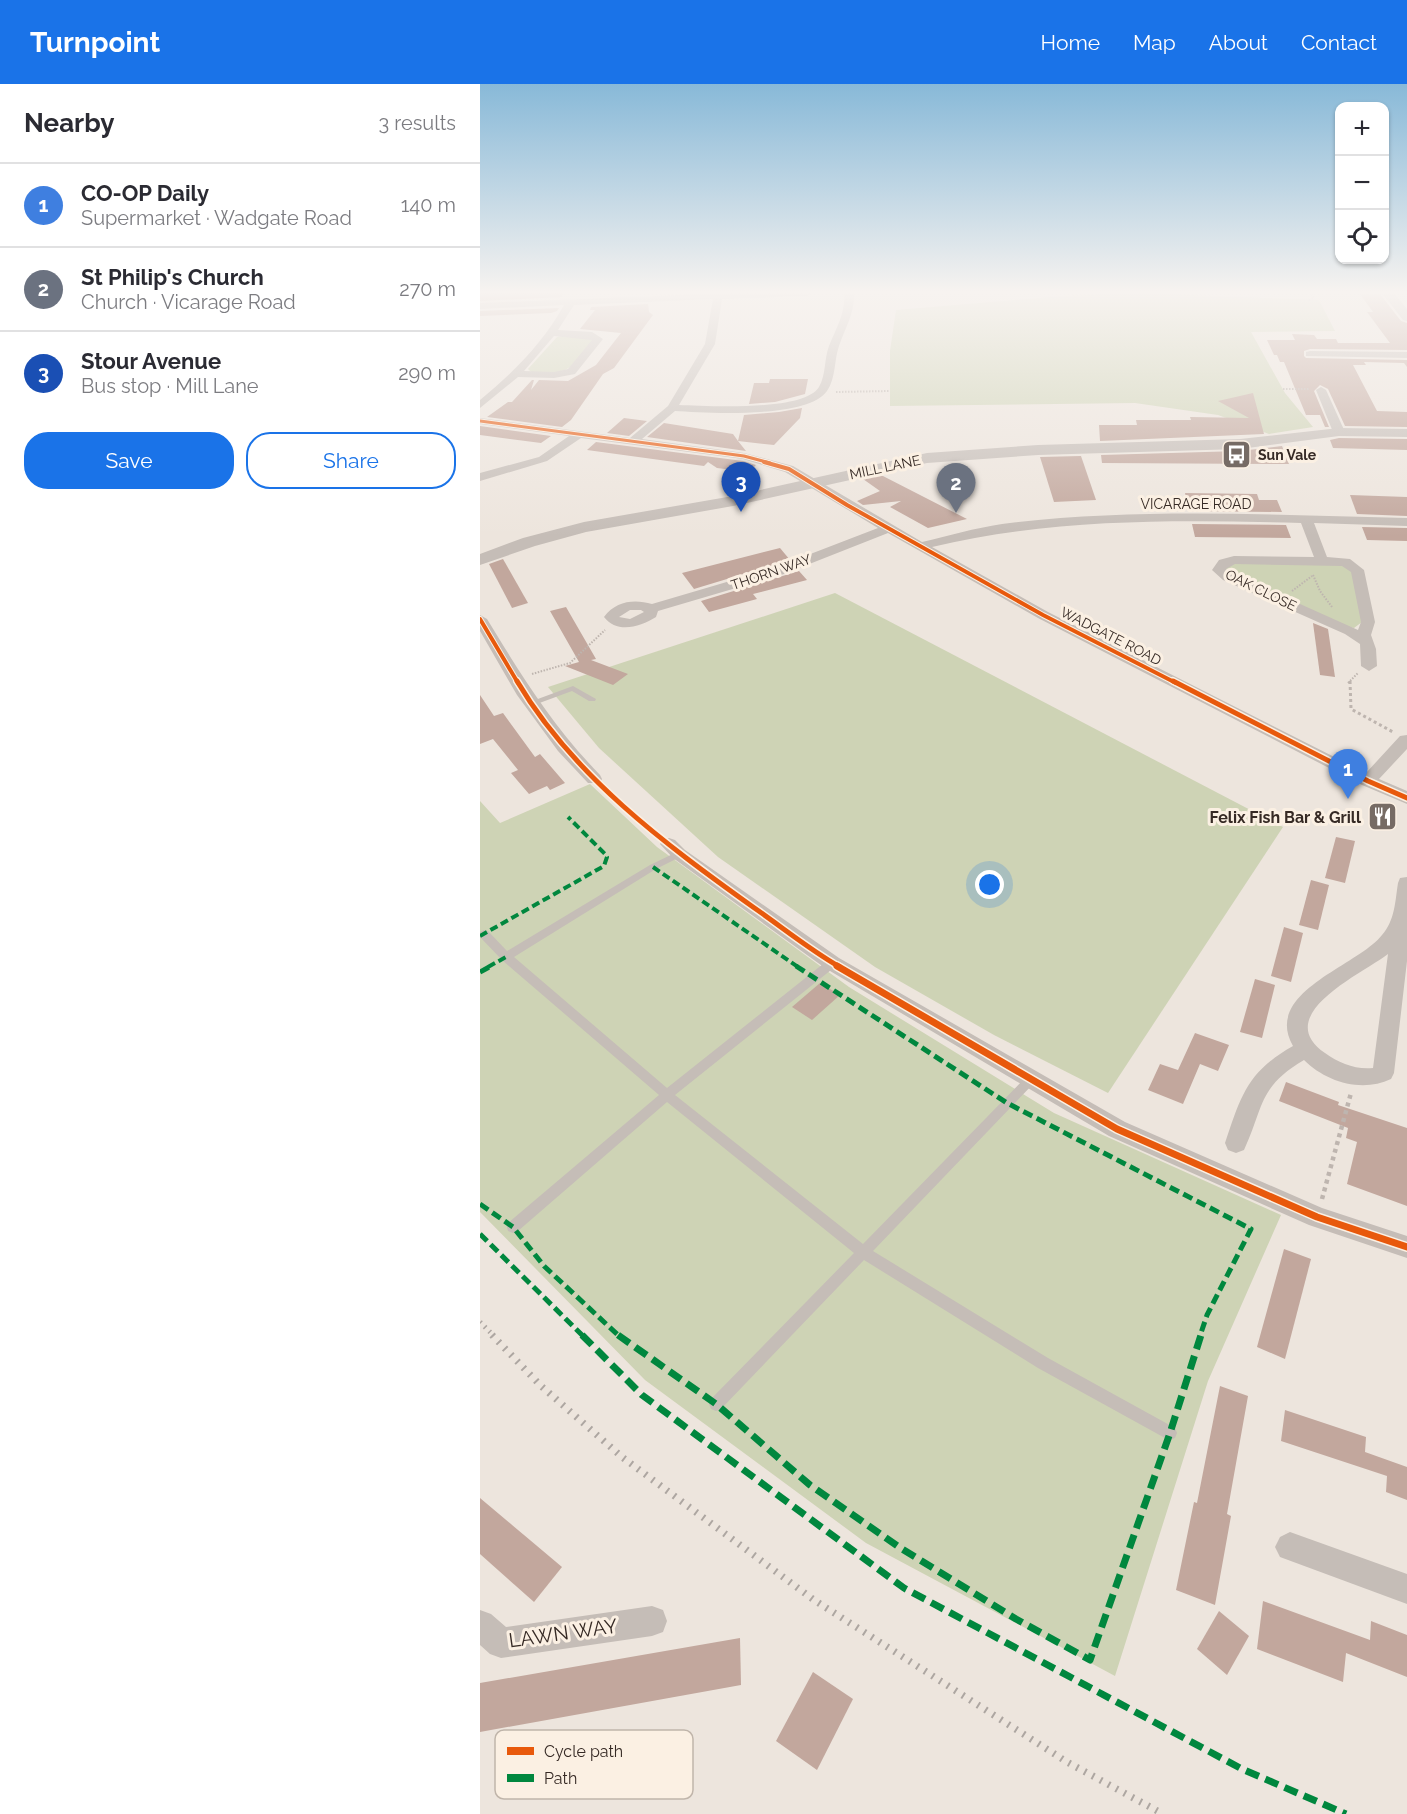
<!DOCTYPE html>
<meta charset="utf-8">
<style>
body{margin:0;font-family:Raleway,sans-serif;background:#f2f2f3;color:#2b2b33}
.controls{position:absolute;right:18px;top:18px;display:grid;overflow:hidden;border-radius:12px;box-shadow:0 2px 4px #0004}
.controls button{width:54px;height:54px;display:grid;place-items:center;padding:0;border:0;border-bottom:2px solid #e1e1e2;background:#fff;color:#2b2b33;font:30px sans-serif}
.you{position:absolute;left:510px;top:801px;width:21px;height:21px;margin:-15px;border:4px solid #fff;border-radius:50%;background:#1a73e8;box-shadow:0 0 0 9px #1a73e833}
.badge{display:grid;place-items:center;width:39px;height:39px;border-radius:50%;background:#1a73e8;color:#fff;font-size:20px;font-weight:700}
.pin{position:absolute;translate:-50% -50px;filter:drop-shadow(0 2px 3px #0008)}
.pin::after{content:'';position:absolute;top:32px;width:21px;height:18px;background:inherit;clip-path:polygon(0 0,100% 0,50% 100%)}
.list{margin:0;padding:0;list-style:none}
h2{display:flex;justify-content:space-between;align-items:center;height:78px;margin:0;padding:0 24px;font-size:26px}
h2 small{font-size:20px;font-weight:400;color:#7c7c81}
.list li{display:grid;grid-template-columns:39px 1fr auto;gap:18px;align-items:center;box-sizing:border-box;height:84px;padding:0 24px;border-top:2px solid #e1e1e2}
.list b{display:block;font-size:22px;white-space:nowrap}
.list p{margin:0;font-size:20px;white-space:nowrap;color:#7c7c81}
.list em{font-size:20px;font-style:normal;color:#7c7c81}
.actions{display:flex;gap:12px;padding:18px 24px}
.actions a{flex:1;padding:14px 0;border:2px solid #1a73e8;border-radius:24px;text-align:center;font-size:21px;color:#1a73e8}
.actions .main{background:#1a73e8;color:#fff}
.icon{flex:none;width:33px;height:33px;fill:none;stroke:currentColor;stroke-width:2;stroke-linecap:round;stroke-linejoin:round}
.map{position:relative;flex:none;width:927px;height:1730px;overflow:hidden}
header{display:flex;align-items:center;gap:36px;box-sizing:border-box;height:84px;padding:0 30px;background:#1a73e8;color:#fff}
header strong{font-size:28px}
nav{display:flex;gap:33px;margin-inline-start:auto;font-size:21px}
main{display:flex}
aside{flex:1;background:#fff}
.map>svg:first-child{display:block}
.green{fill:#ced3b5}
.building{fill:#c2a79d}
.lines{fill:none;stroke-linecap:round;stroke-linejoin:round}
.path-far2{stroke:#beb5af;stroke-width:2;stroke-dasharray:1.5 1.5;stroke-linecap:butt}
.path-far1{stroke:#beb5af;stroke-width:3;stroke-dasharray:3 3;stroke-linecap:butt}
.path{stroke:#beb5af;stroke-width:4.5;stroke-dasharray:4 4;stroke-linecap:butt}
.service{fill:#c5bdb7;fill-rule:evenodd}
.minor{fill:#c5bdb7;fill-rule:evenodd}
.tertiary{fill:#c5bdb7;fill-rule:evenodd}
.rail-far1{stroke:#ada6a1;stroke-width:5;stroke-dasharray:1.5 5;stroke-linecap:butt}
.rail{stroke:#ada6a1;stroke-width:7;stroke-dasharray:2 7;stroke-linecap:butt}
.quiet-far2{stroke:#00873e;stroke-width:4;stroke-dasharray:8 4;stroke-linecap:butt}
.quiet-far1{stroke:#00873e;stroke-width:5;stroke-dasharray:10 5;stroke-linecap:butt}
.quiet{stroke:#00873e;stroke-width:7;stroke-dasharray:14 7;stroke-linecap:butt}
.cycleway-far3-casing{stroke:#fbf0e3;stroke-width:5}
.cycleway-far2-casing{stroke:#fbf0e3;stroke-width:6}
.cycleway-far1-casing{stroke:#fbf0e3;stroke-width:8}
.cycleway-casing{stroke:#fbf0e3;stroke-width:10}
.cycleway-far3{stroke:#e8590c;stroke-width:3}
.cycleway-far2{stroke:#e8590c;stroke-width:4}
.cycleway-far1{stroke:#e8590c;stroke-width:5}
.cycleway{stroke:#e8590c;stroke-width:7}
.labels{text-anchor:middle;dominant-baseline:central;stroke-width:6;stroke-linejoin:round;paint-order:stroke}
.far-poi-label{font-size:14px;font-weight:bold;fill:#362a25;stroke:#fbf0e3;text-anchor:start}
.far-street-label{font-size:14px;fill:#362a25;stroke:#fbf0e3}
.poi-label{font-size:16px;font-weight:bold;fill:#362a25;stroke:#fbf0e3;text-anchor:end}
.near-street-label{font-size:20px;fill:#362a25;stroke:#fbf0e3}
.key{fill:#fbf0e3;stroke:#c0b5aa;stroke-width:1.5}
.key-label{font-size:16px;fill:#362a25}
</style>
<header>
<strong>Turnpoint</strong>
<nav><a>Home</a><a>Map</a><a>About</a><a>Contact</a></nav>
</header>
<main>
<aside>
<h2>Nearby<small>3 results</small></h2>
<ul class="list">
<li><span class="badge" style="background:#3f7fe0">1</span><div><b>CO-OP Daily</b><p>Supermarket · Wadgate Road</p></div><em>140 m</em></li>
<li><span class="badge" style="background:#6b7280">2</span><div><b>St Philip's Church</b><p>Church · Vicarage Road</p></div><em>270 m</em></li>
<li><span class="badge" style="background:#1a4fb4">3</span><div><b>Stour Avenue</b><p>Bus stop · Mill Lane</p></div><em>290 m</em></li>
</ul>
<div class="actions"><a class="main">Save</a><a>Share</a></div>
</aside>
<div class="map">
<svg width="927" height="1730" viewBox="0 0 927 1730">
<rect width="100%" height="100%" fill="#ede5dd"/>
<!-- green -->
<g class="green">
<polygon points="662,209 839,216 855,247 771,248 805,309 833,343 789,350 738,331 655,319 410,322 410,267 416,226 582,212"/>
<path d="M87,251L115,256C91,285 91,290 52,289L48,285L77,253Z"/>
<polygon points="755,479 857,479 871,484 882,538 874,544 868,543 751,492 744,483"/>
<polygon points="355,509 803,743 628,1009 514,951 395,883 238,773 119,664 68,603"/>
<polygon points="110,700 177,763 369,903 574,1029 801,1131 728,1297 635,1592 386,1459 165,1296 0,1128 0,717 20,739"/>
</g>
<!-- building -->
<g class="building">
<polygon points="0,209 83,209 82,213 0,217"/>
<polygon points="880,210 900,210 921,237 927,239 927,266 830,265 824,267 824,272 826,274 927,276 927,283 924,279 884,278 886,281 873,281 897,327 927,328 927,343 865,342 848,305 840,301 834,307 849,343 845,343 840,331 826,331 804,278 800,278 797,271 794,271 787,256 815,256 812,250 834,251 837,255 856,255 858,259 910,259 887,228 893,228"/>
<polygon points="168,220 169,228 173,231 134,284 123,290 91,336 82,343 7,333 28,318 32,318 52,296 54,296 51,306 59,296 88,297 116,281 141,249 100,245 115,226 110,226 111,223"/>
<polygon points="79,224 77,227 71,229 0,232 0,227"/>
<polygon points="290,295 328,295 325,310 295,318 269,320 274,299 289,299"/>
<polygon points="773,309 784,350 620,357 619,341 657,341 656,336 711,336 710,333 769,334 738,317"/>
<polygon points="322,324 320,334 294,361 258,357 266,367 167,353 184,339 253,350 258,357 264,331 299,328"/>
<polygon points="144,334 167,337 149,352 127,349"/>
<polygon points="0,342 71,352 61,359 0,351"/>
<polygon points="859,354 927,355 927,366 853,364 850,356"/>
<polygon points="116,358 263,377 276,381 269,388 237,384 228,378 224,382 107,366"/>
<polygon points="802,362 809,380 622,379 621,371 760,367"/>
<polygon points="601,372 616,416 574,418 560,373"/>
<polygon points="401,391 442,412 487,435 448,444 410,423 421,417 383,421 377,417 400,407 383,395"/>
<polygon points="705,409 777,410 779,416 797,416 802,428 709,427"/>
<polygon points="870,411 927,413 927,432 877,430"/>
<polygon points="712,440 806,441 811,454 715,453"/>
<polygon points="882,443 927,444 927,457 887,456"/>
<polygon points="300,464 310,476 214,505 202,489"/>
<polygon points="23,475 48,519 32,524 9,480"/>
<polygon points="319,487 327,496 273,510 277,515 229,528 221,517"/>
<polygon points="86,523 116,575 111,576 148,590 133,601 85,582 99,578 70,527"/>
<polygon points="833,539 848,545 855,593 840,591"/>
<polygon points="0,611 14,632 23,629 55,673 60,670 85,699 70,706 67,702 49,710 31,689 38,686 13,655 0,660"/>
<polygon points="856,753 875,757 865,799 845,794"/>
<polygon points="831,796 849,801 838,846 819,841"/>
<polygon points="804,843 823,849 811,898 791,892"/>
<polygon points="775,895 795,901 782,954 760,948"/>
<polygon points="340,899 360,911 332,936 312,923"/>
<polygon points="715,949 749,961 738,987 720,980 703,1020 668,1006 680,980 698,986"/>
<polygon points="806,998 859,1018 858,1021 927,1044 927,1122 867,1100 877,1058 866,1054 868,1044 799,1017"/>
<polygon points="804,1165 831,1175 805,1275 777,1263"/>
<polygon points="740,1302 768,1312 747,1430 751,1432 735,1521 696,1506 714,1418 717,1419"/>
<polygon points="805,1326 886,1353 885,1368 927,1383 927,1416 906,1408 907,1392 801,1357"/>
<polygon points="0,1414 82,1483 54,1518 0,1470"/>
<polygon points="783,1517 890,1556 891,1537 927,1551 927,1593 866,1569 863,1598 777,1565"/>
<polygon points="739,1527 769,1552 747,1591 717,1565"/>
<polygon points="260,1554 261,1601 0,1648 0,1599"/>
<polygon points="333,1588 373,1615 337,1686 296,1657"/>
</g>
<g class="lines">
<!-- path-far2 -->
<g class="path-far2">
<polyline points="829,216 834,214 830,209"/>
<polyline points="803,305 829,305"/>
<polyline points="356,308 410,307"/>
<polyline points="833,491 840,507 852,523"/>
<polyline points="812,507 832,492"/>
<polyline points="52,590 90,579 125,546"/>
<polyline points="868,599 878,589"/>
</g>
<!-- path-far1 -->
<polyline class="path-far1" points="870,597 871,625 913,648"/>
<!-- path -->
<polyline class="path" points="842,1115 871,1009"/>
<!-- service -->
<g class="service">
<polygon points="93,602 116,615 115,617 109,617 92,607 54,621 51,622 47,619"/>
<polygon points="199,767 204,770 202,772 176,785 34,873 187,1004 348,876 356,876 357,879 356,882 195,1011 383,1160 547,992 551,990 555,992 557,995 555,998 393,1167 568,1274 695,1344 697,1349 695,1354 690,1356 685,1354 558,1284 384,1176 241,1325 236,1327 231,1325 229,1320 231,1315 374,1169 187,1018 38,1147 33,1149 28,1147 27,1143 28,1139 179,1011 22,876 0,853 0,848 4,846 8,847 27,867 170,781"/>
</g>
<!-- minor -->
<g class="minor">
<path d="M250,209H331L327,212L242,215L235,260L199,321C227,322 324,328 339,303C346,291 344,275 349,262C356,244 366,229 364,209H374C375,229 365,244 359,262C354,276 356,294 347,307C328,335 227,329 195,327L162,355L264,369L313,382L442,458C468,452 495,444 522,440C656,423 792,431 927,434V442L834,439L847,473L870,475L884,486L895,538L891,551L896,565L897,582L889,587L881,582L880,560L865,550L743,496L732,486L739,476L754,472L834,473L821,439C697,436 573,434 452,463L568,528L886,689L920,652L927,651V665L899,695L927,707V720L882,701L558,534L408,449L304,490L178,527L176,533C160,543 137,550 124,533C136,517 154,515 172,520L294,484L398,444L305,388L263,375L101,354L67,377L0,397V389L59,373L89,352L0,340V334L150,354L188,322L225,260L233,215L94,221L78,246L112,248L123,255L95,290L74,294L38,293L0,324V316C33,289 63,259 84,221L0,225V219ZM74,252L112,256L88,285L74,288L44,287ZM755,480L862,482L871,488L881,538L878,546L753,490L746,485ZM150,526H161L164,528L150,535L139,533Z"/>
<polygon points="830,267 927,268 927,274 826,272 826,268"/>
<polygon points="841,303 846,306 865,348 863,350 855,350 853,348 836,306"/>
<path d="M0,531L7,535C43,594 72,641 120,691L122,695L120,699H108L78,667L37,611L0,547Z"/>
<polygon points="189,754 195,756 205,766 359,874 645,1038 842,1124 927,1152 927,1174 829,1141 629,1052 345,884 193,774 180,760 183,756"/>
<path d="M927,793V877L914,989L911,995C882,1009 846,998 824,976C778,1003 784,1023 764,1066L756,1069L748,1066L745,1059C761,1012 767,988 813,962C782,908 878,882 902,851C915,836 915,818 918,799L920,794ZM908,870L893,984C876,986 859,979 845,969C790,931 882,890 908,870Z"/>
<polygon points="810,1448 927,1490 927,1520 800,1473 795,1463 800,1453"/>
<polygon points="172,1522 183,1526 187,1537 183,1548 172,1552 21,1574 10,1570 0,1561 0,1526 11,1530 26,1543"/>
</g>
<!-- tertiary -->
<g class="tertiary">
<polygon points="902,209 914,209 927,225 927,237 923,236"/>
<polygon points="859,344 927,345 927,353 859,352 760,365 558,371 447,379 253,422 106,448 55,462 0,481 0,470 43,454 104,438 253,412 447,369 558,361 760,355"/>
</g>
<!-- rail-far1 -->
<polyline class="rail-far1" points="0,1238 14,1252"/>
<!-- rail -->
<polyline class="rail" points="12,1251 60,1301 142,1373 334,1516 587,1678 683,1730"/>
<!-- quiet-far2 -->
<g class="quiet-far2">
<polyline points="173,783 318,883"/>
<polyline points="0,852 124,782 127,773 125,770 88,733"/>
<polyline points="8,883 26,873"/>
</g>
<!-- quiet-far1 -->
<g class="quiet-far1">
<polyline points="316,882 527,1019 771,1145 727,1231 720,1252"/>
<polyline points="0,888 11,882"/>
<polyline points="0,1120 33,1143 64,1182 139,1252"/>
<polyline points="0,1150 103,1252"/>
</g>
<!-- quiet -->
<g class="quiet">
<polyline points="102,1251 162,1311 424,1504 762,1685 866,1730"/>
<polyline points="138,1251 236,1320 330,1401 419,1463 536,1535 610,1576 690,1349 721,1251"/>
</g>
<defs>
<polyline id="cycleway-far3" points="0,337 264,372 290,379"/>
<g id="cycleway-far2">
<polyline points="284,378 309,385 367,421 563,531 696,599"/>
<polyline points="0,535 38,599"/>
</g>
<g id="cycleway-far1">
<path d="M37,597C93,692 185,760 273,823C302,843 330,866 360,883"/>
<polyline points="693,597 888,697 927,714"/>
</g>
<polyline id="cycleway" points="357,882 637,1045 837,1133 927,1163"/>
</defs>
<!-- cycleway-far3 casing -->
<use href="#cycleway-far3" class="cycleway-far3-casing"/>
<!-- cycleway-far2 casing -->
<use href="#cycleway-far2" class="cycleway-far2-casing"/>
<!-- cycleway-far1 casing -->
<use href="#cycleway-far1" class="cycleway-far1-casing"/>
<!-- cycleway casing -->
<use href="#cycleway" class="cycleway-casing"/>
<!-- cycleway-far3 -->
<use href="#cycleway-far3" class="cycleway-far3"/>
<!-- cycleway-far2 -->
<use href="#cycleway-far2" class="cycleway-far2"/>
<!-- cycleway-far1 -->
<use href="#cycleway-far1" class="cycleway-far1"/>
<!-- cycleway -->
<use href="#cycleway" class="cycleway"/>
</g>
<!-- sky -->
<linearGradient id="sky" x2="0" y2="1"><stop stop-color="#88b9d8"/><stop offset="0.46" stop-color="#f7f3f0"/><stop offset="1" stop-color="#f7f3f0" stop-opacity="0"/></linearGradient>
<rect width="927" height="452" fill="url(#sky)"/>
<!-- icons -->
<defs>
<symbol id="bus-square" viewBox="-11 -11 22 22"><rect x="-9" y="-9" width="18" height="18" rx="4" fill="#766b65" stroke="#fbf0e3"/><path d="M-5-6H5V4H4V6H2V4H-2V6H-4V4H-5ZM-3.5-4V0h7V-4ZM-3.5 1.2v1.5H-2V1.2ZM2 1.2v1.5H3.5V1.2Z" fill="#fff"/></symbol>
<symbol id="restaurant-square" viewBox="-11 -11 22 22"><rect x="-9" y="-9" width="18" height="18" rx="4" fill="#766b65" stroke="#fbf0e3"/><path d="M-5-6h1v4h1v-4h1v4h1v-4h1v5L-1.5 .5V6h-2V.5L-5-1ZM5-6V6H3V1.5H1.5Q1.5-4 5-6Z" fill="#fff"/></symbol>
</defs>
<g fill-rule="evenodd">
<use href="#bus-square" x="740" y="354" width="33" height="33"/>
<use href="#restaurant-square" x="886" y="716" width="33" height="33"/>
</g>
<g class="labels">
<!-- far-poi labels -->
<g class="far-poi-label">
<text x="778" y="371">Sun Vale</text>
</g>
<!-- far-street labels -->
<g class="far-street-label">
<text transform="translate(405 383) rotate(-12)">MILL LANE</text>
<text x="716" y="420">VICARAGE ROAD</text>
<text transform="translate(291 488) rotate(-19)">THORN WAY</text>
<text transform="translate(781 506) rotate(26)">OAK CLOSE</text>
<text transform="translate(631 552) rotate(27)">WADGATE ROAD</text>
</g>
<!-- poi labels -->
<g class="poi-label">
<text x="881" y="733">Felix Fish Bar &amp; Grill</text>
</g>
<!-- near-street labels -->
<g class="near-street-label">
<text transform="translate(83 1549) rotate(-8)">LAWN WAY</text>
</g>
</g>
<!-- legend -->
<rect x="15" y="1646" width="198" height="69" rx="9" class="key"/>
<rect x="27" y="1663" width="27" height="8" fill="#e8590c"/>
<rect x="27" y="1690" width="27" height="8" fill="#00873e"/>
<g class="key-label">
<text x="64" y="1673">Cycle path</text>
<text x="64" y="1700">Path</text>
</g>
</svg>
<div class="controls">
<button>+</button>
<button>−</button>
<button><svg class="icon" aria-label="locate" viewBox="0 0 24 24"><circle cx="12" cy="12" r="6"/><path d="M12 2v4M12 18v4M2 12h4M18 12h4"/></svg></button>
</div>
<div class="you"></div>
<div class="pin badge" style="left:868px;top:715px;background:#3f7fe0">1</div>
<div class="pin badge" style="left:476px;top:429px;background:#6b7280">2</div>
<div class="pin badge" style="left:261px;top:428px;background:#1a4fb4">3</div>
</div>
</main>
